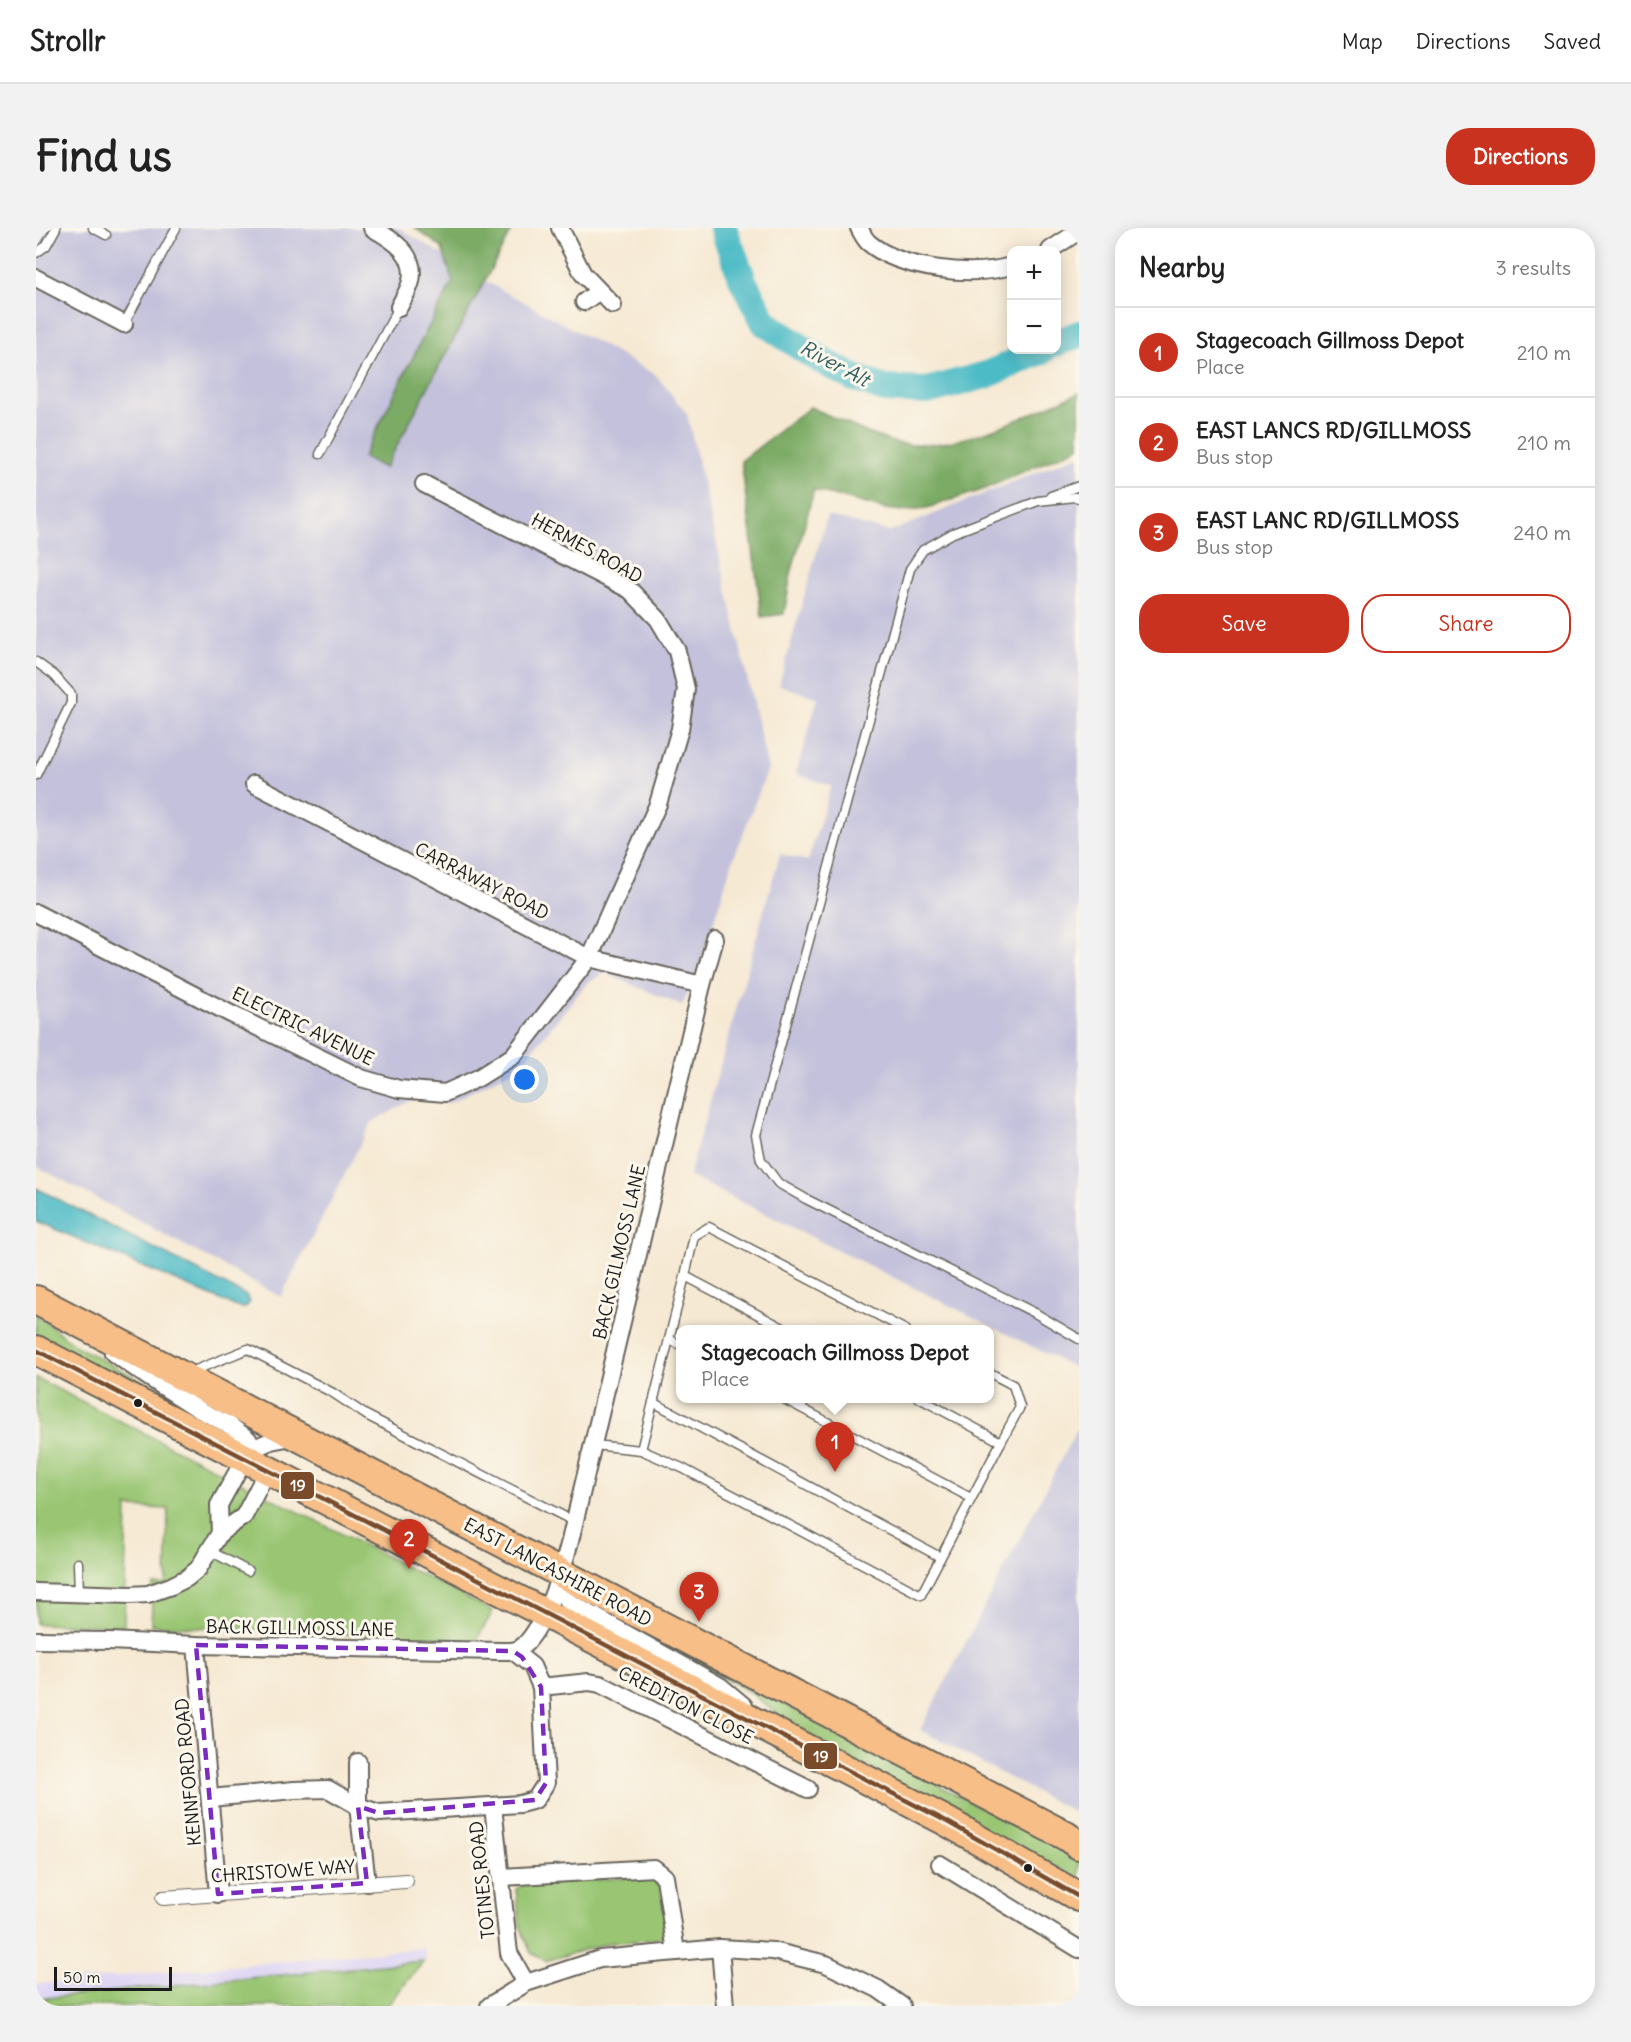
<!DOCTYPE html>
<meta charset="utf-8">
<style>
body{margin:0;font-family:Delius,sans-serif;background:#f2f2f2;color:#222}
.controls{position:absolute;right:18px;top:18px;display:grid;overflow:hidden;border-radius:12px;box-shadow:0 3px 15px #0003}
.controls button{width:54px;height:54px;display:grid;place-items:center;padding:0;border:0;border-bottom:2px solid #e0e0e0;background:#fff;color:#222;font:30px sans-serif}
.scale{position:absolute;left:18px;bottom:15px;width:118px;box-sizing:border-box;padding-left:6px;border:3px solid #1c1c1c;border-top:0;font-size:16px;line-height:21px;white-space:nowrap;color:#1c1c1c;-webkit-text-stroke:4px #fbf7ec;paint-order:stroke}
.you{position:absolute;left:489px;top:852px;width:21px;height:21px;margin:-15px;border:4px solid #fff;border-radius:50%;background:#1a73e8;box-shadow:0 0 0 9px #1a73e833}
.badge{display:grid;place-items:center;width:39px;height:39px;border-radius:50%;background:#c8321e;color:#fff;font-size:20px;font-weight:700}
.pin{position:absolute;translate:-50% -50px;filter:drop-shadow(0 2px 3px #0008)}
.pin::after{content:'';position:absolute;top:32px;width:21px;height:18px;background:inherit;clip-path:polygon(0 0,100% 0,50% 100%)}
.popup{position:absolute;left:640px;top:1097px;width:318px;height:78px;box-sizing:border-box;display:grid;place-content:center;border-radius:12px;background:#fff;filter:drop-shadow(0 2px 4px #0005);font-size:20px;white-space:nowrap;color:#767676}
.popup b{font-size:22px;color:#222}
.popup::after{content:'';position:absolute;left:50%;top:100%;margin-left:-12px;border:12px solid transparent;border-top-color:#fff}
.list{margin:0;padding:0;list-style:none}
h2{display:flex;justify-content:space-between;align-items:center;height:78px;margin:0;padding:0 24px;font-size:26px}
h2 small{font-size:20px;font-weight:400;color:#767676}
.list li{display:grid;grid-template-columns:39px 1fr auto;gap:18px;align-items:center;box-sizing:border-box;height:90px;padding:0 24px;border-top:2px solid #e0e0e0}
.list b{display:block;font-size:22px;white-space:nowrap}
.list p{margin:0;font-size:20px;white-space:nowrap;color:#767676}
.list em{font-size:20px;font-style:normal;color:#767676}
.actions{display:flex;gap:12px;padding:18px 24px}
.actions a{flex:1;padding:14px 0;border:2px solid #c8321e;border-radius:24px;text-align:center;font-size:21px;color:#c8321e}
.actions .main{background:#c8321e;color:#fff}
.map{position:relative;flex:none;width:1043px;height:1778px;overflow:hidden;border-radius:24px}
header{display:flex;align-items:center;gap:36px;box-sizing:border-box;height:84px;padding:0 30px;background:#fff;border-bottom:2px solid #e0e0e0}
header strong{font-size:28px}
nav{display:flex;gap:33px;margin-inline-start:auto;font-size:21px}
.intro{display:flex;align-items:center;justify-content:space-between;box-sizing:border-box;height:144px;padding:0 36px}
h1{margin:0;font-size:42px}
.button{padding:15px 27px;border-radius:24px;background:#c8321e;color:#fff;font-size:21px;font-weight:700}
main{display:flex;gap:36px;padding:0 36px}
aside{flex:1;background:#fff;border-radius:24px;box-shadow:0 3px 15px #0003}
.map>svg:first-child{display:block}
.built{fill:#ded5f5}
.industrial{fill:#c3c1db}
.green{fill:#9ac673;stroke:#5b7148;stroke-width:1.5}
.forest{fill:#7bab65;stroke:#4c6440;stroke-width:1.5}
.water{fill:#4dbbc6;stroke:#346c71;stroke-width:1.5}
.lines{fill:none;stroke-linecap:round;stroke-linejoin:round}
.river{stroke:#4dbbc6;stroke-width:28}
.service-casing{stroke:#68645c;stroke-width:11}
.pedestrian-casing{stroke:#68645c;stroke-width:16}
.minor-casing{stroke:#68645c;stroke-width:20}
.trunk-casing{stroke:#68645c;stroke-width:32}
.service{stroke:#fff;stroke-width:8}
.pedestrian{stroke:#fff;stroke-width:14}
.minor{stroke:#fff;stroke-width:16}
.trunk{stroke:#f7be87;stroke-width:28}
.bus-1-casing{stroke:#fbf7ec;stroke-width:9}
.bus-1{stroke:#7a4b2a;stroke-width:4.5}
.marked{fill:none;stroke:#7b2cbf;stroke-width:4.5;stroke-dasharray:12 8;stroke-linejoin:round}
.bus-dot{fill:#1c1c1c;stroke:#fbf7ec;stroke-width:2}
.labels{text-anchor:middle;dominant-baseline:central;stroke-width:6;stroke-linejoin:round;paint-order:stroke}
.street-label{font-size:18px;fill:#1c1c1c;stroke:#fbf7ec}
.water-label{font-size:20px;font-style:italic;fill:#305c60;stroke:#fbf7ec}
.line-badge{stroke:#fbf7ec;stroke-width:2}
.badge-label{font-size:16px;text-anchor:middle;font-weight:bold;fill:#fff}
</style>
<header>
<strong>Strollr</strong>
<nav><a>Map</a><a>Directions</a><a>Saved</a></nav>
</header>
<div class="intro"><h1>Find us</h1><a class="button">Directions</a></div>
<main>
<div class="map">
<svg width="1043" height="1778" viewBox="0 0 1043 1778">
<rect width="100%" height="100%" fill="#fbf7ec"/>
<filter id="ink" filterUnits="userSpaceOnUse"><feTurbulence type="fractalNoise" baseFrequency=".0167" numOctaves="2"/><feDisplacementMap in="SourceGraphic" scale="12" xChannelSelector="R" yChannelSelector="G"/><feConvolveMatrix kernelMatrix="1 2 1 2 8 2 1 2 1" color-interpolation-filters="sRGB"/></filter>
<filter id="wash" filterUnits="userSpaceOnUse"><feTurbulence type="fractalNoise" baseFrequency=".008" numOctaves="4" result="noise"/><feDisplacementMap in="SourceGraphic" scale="24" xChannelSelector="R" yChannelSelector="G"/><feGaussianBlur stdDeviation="1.35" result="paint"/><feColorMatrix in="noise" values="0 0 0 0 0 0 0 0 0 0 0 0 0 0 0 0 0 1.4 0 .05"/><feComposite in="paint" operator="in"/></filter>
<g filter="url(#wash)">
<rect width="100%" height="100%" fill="#f6e9d3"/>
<!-- built -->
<polygon class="built" points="388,1720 390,1730 347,1778 0,1778 0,1756"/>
<!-- industrial -->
<g class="industrial">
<polygon points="0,0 363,0 453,55 620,147 651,186 732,541 697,632 664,737 646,778 569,745 551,755 483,839 413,875 376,872 336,894 245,1069 0,938"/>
<polygon points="1043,227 1043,1142 653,948 744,626 772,633 795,558 760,546 782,470 743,457 791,288 854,304"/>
<polygon points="1043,1197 1043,1587 884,1502"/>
</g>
<!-- green -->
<g class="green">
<polygon points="0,1086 40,1118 106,1153 162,1185 158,1191 0,1109"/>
<polygon points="0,1150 49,1175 457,1383 440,1413 115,1397 117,1357 130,1356 132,1281 91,1279 88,1398 0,1396"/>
<polygon points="537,1365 1043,1631 1043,1654 758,1500 712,1463 543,1374"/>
<polygon points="612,1648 625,1659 630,1701 624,1711 572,1715 510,1733 495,1725 484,1698 480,1661 486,1657"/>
<polygon points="388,1733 351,1778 0,1778 0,1771"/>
</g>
<!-- forest -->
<g class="forest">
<polygon points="379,0 477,0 349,240 327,229 387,109 417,54 406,20"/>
<path d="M1043,165V219L946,262L891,280L868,283L849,281L778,262L755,346L748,386L726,389L705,233L774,179C800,190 843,213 868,216C926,223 991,186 1043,165Z"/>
</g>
<!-- water -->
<polygon class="water" points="0,960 211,1068 214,1074 209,1080 201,1079 0,993"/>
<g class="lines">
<!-- river -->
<g class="river">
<polyline points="687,0 708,55 729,95 776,127 816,149 849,161 891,163 950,147 1007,122"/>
<polyline points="1020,115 1043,106"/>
</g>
</g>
</g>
<g filter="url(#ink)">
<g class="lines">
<defs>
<g id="service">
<polyline points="57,0 70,7"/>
<polyline points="0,25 10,18 20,0"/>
<polyline points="88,96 140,0"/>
<polyline points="284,226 363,79"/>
<polyline points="1015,268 1043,258"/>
<polyline points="1043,270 1039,269 1002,273 917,305 887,322 874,341 720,907 725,932 742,955 770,971 999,1085 1043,1111"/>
<polyline points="0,434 18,447 35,466 35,475 0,547"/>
<polyline points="649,1048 658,1008 673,999 870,1102"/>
<polyline points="633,1111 644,1117"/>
<polyline points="152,1145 212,1121 297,1165 330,1187 539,1294"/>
<polyline points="954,1145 977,1157 984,1179 965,1214"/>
<polyline points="746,1170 935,1270"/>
<polyline points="617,1174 904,1329"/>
<polyline points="558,1217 605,1222 646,1240 885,1367 965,1214 883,1170"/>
<polyline points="605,1222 649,1048 751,1102"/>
<polyline points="174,1323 212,1343"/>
<polyline points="42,1335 43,1366"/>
</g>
<polyline id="pedestrian" points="127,1670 370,1653"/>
<g id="minor">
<path d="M336,0C356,11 381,26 375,53C373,62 367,71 363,79"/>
<polyline points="524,0 547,46 577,77"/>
<path d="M823,0C826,5 829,12 833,15C865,42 937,49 975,38"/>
<polyline points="1014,22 1043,3"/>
<polyline points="0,50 88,96"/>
<polyline points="548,74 563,63"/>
<polyline points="218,556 553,730 666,757"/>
<polyline points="0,685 193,785 325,850 363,861 409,865 442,850 477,828 553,730 622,576 644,501 650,461 641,423 622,391 594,362 388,256"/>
<polyline points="184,1305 183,1277 211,1226 218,1220 235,1213 261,1208"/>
<polyline points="523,1346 524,1363 533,1374 684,1458 708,1478"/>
<polyline points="0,1364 94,1367 112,1366 135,1358 151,1350 162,1341 184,1305 208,1288 225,1255 227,1239 225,1234 212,1211 193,1197 164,1182 112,1149 77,1125"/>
<path d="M0,1412L73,1413L160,1417L465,1423C471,1423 477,1424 483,1421C507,1406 527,1340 534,1313L666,757L679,711"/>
<polyline points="160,1417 182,1666"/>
<polyline points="505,1459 553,1454 564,1456 772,1561"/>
<polyline points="322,1534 322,1578 331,1655"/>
<polyline points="174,1570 258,1562 292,1561 322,1578 343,1585 484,1576 499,1572 510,1555 505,1459 496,1438 477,1423"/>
<polyline points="457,1578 473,1725 490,1755"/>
<polyline points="904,1636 1043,1721"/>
<polyline points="466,1649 618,1640 629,1649 640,1724"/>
<polyline points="684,1720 689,1778"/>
<polyline points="453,1778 490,1755 564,1731 684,1720 737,1723 790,1736 842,1761 866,1778"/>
</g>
<g id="trunk">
<polyline points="0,1072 1030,1608 1043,1617"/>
<polyline points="0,1122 908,1592 1043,1669"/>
</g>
</defs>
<!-- service casing -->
<use href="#service" class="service-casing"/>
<!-- pedestrian casing -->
<use href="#pedestrian" class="pedestrian-casing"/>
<!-- minor casing -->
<use href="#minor" class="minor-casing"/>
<!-- trunk casing -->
<use href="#trunk" class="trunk-casing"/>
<!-- service -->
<use href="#service" class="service"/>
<!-- pedestrian -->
<use href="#pedestrian" class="pedestrian"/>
<!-- minor -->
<use href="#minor" class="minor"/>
<!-- trunk -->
<use href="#trunk" class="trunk"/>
<defs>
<polyline id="bus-1" points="0,1122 908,1592 1043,1669"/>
</defs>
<!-- bus-1 casing -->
<use href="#bus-1" class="bus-1-casing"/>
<!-- bus-1 -->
<use href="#bus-1" class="bus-1"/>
</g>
</g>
<!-- marked area -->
<path class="marked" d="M160,1417L477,1423L486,1429L505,1459L510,1555L499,1572L343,1585L322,1578L331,1655L182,1666Z"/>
<!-- markers -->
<g class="bus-dot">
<circle cx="102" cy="1175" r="5"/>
<circle cx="992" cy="1640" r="5"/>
</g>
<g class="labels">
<!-- street labels -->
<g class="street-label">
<text transform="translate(551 320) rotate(29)">HERMES ROAD</text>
<text transform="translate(446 653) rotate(27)">CARRAWAY ROAD</text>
<text transform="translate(267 798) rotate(26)">ELECTRIC AVENUE</text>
<text transform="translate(583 1024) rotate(-77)">BACK GILMOSS LANE</text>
<text transform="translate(522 1344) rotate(28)">EAST LANCASHIRE ROAD</text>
<text transform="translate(264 1400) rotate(1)">BACK GILLMOSS LANE</text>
<text transform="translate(650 1477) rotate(27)">CREDITON CLOSE</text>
<text transform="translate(152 1544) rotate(-95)">KENNFORD ROAD</text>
<text transform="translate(247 1643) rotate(-4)">CHRISTOWE WAY</text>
<text transform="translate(446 1652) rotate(-96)">TOTNES ROAD</text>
</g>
<!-- water labels -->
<g class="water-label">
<text transform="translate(799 135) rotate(28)">River Alt</text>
</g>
</g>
<g class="line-badge">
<rect x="244" y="1243" width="35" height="29" rx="6" fill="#7a4b2a"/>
<rect x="767" y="1514" width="35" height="28" rx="6" fill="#7a4b2a"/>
</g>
<g class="badge-label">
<text x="262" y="1263">19</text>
<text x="785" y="1534">19</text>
</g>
</svg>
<div class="controls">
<button>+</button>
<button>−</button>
</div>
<div class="scale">50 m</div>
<div class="you"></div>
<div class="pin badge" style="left:799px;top:1244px">1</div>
<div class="popup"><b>Stagecoach Gillmoss Depot</b>Place</div>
<div class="pin badge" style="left:373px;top:1341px">2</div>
<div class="pin badge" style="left:663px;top:1394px">3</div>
</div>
<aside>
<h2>Nearby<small>3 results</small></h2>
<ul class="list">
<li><span class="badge">1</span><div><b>Stagecoach Gillmoss Depot</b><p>Place</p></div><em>210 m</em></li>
<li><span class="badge">2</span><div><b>EAST LANCS RD/GILLMOSS</b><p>Bus stop</p></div><em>210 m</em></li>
<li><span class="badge">3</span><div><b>EAST LANC RD/GILLMOSS</b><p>Bus stop</p></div><em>240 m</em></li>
</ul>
<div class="actions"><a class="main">Save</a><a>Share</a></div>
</aside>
</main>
